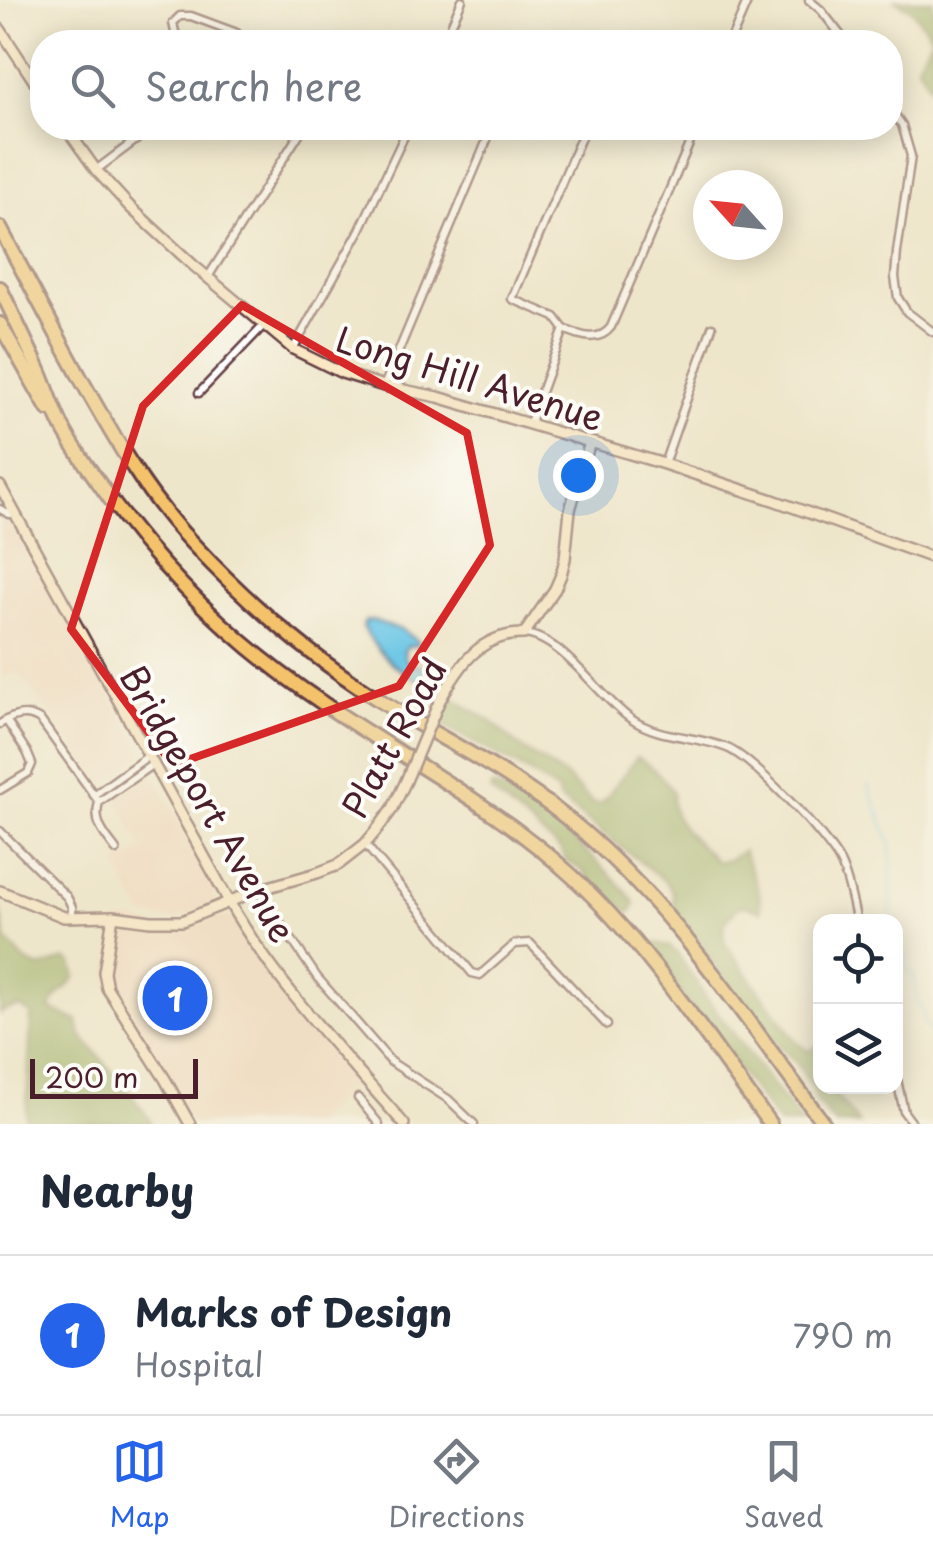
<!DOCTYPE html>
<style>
body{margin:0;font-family:"Playpen Sans",sans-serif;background:#f6f6f7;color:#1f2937}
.controls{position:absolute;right:30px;bottom:30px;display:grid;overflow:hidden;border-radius:20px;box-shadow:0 5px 25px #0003}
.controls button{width:90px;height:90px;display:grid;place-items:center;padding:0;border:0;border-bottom:2px solid #e0e1e3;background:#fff;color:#1f2937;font:50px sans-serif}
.compass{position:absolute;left:693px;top:170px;width:90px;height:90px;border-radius:50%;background:#fff;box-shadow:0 5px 25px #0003;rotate:297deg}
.scale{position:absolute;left:30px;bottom:25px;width:168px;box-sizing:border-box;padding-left:10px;border:5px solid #4a1f2b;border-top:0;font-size:28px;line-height:35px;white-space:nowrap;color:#4a1f2b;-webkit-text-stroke:8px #fdfcf7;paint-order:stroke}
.you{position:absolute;left:578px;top:475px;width:35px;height:35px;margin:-25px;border:8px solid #fff;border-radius:50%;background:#1a73e8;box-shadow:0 0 0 15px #1a73e833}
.badge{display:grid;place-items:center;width:65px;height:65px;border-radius:50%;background:#2563eb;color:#fff;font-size:32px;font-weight:700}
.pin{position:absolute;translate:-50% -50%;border:5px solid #fff;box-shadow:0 2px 10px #0006}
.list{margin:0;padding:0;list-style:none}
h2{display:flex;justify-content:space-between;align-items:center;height:130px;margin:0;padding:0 40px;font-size:42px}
h2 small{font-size:32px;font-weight:400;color:#747a83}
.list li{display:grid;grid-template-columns:65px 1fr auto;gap:30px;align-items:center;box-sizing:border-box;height:160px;padding:0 40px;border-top:2px solid #e0e1e3}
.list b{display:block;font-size:38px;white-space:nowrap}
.list p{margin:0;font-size:32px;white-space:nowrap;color:#747a83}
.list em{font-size:32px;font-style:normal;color:#747a83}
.icon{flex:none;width:55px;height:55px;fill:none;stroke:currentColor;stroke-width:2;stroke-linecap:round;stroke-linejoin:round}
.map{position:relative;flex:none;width:933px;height:1124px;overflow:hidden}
.search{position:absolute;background:#fff;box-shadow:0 5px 25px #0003;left:30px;right:30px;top:30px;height:110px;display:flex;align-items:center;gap:25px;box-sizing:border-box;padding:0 35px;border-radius:40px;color:#747a83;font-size:38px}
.sheet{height:290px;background:#fff}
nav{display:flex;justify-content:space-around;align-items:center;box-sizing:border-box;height:140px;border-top:2px solid #e0e1e3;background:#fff;font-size:28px;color:#747a83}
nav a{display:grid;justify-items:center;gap:5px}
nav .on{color:#2563eb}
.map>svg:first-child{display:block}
.built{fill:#f2d5bd}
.forest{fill:#8da759;stroke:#6c6342;stroke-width:2.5}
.water{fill:#66c4e4;stroke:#587288;stroke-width:2.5}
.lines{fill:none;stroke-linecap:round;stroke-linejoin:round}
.stream{stroke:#66c4e4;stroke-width:2.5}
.street-casing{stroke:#633d43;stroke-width:11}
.secondary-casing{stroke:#633d43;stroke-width:14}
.highway-casing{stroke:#633d43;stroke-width:18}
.street{stroke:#fff;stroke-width:6}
.secondary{stroke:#fae7c3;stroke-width:9}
.highway{stroke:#f3c26a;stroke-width:12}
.secondary-bridge-casing{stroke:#633d43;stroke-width:14;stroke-linecap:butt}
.secondary-bridge{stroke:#fae7c3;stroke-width:9}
.marked{fill:none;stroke:#d62828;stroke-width:8;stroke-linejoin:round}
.labels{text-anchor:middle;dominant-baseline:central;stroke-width:8;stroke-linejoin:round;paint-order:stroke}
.street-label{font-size:35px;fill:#4a1f2b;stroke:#fdfcf7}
</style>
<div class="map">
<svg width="933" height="1124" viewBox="0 0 933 1124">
<rect width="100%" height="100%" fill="#fdfcf7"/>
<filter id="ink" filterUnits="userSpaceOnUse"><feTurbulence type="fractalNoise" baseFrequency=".01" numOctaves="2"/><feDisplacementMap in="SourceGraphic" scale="20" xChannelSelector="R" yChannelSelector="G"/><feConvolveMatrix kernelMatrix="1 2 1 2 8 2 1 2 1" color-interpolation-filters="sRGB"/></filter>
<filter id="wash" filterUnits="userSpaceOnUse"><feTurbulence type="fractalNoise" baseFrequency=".0048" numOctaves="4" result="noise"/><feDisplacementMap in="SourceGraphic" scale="40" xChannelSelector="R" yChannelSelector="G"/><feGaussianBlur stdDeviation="2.25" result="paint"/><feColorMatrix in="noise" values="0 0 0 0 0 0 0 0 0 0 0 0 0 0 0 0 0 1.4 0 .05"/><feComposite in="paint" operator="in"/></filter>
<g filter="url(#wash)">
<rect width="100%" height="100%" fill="#eee6ca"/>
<!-- built -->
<g class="built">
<polygon points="0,516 9,521 24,540 142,752 141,756 102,784 42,703 16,671 0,679"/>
<polygon points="146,772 153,774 216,891 214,898 207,906 180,918 167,919 142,915 117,865 144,849 114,794"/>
<polygon points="218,916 229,916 233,919 300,1019 355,1082 312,1124 192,1124 112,994 107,978 114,927 117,922 128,919 161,928 190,928"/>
</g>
<!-- forest -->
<g class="forest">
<polygon points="895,0 933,0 933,92 917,64 932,37 913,11"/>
<path d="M454,699L491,721L513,742L566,777L593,803H602L637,757C651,765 665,779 673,793C667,822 699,843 717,862L728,860L743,851L759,891L761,911L745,905L737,908L725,922L724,942L796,1041L808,1051L820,1045V1086L830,1087L859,1124H835L816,1101L813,1089L797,1063L769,1036L704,952L705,946L684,922L674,906L673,892L665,881L559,799L558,792L535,776L437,722L447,700Z"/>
<path d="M492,786C530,797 611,870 635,903L632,911L627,912L596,887L582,870L566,861L560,849L495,795L490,790Z"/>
<path d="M0,905L6,939L25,961L40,968L66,959L72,963L76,976C67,992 58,988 50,1009L78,1021L81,1035L123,1084L150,1120L151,1124H26L31,1014L20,1007L3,1011L0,1014Z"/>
<polygon points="656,943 671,947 679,956 705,996 802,1124 779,1124 652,956 650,949"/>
</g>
<!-- water -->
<path class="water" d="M372,620L402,630L418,642L415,646H408L404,651L405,659L415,666L420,664L424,668L420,682C396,669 375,651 363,626L366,621Z"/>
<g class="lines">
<!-- stream -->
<g class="stream">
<polyline points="868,785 891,844 891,922"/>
<polyline points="896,945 907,957 904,965 914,976 918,1000 924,1015 924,1023 930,1028 933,1036"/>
</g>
</g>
</g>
<g filter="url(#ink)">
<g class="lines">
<defs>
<g id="street">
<polyline points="809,0 821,10 846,42"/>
<polyline points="182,42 175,32 173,23 180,16 191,16 237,33"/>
<polyline points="444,42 462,0"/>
<polyline points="528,42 529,38"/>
<polyline points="730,42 748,0"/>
<polyline points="890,108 902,125 911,156 897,252 895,277 898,298 907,312 933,332"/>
<polyline points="96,170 152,128"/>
<polyline points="208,277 303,128"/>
<path d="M564,329C580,336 599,343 611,327L696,128"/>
<polyline points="564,329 555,317 512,299 585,128"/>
<polyline points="293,349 359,232 408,128"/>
<polyline points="384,386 492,128"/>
<polyline points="199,393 264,325"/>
<polyline points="529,425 564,329"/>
<polyline points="664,464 712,327"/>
<polyline points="0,509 9,514 15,514"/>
<path d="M524,634C562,637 600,698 631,719C660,739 696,735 727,748C752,758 828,838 840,862C849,880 852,902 857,922"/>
<path d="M0,724C13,715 28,711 41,721L99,802"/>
<polyline points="0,790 28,773 32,764 27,752 6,720"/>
<polyline points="94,795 148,756"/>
<polyline points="0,831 67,897 72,907 72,918"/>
<polyline points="365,844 472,973 480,975 515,944 530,943 607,1025"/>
<path d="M116,850C104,834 93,823 99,802L153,764"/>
<polyline points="258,890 317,977 391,1062 448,1099 474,1124"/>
<polyline points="896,1075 904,1112 913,1124"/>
<polyline points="358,1098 379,1124"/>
</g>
<g id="secondary">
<polyline points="0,29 42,93"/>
<polyline points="66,128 96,170 130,207 193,265 293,349 342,373 384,386 438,397 664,464 773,500 933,558"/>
<path d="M0,486L236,914C283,991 345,1056 404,1124"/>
<path d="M439,702C459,666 479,634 524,634L555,589L561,575L565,559L570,510L590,442"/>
<polyline points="0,891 64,917 113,916 151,921 182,921 258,890 317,873 338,865 365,844 376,831 393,808 406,781"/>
<polyline points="113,916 104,972 107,988 165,1079 190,1124"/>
</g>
<g id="highway">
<path d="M0,228C27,279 54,330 82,381C114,438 147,496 192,543C246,601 309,655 376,698C440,739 509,771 568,819C672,903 745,1018 824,1124"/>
<path d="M0,288C13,315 26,342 39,370C47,388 53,408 62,426C72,446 86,464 99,483C159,570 236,645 324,704C408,761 497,807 572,876C649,947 708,1040 770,1124"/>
<polyline points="0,324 48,409"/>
</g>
</defs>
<!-- street casing -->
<use href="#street" class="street-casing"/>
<!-- secondary casing -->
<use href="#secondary" class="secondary-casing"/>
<!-- highway casing -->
<use href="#highway" class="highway-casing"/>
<!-- street -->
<use href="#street" class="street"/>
<!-- secondary -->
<use href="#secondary" class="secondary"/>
<!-- highway -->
<use href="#highway" class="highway"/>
<defs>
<polyline id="secondary-bridge" points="406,781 439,702"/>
</defs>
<!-- secondary-bridge casing -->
<use href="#secondary-bridge" class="secondary-bridge-casing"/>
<!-- secondary-bridge -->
<use href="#secondary-bridge" class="secondary-bridge"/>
</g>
</g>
<!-- marked area -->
<path d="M0 0H933V1124H0ZM242,305L467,433L490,545L399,686L173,765L71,629L143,406Z" fill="#eee6ca" fill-opacity=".55" fill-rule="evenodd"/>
<path class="marked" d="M242,305L467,433L490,545L399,686L173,765L71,629L143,406Z"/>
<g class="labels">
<!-- street labels -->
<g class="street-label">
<text transform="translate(470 377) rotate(17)">Long Hill Avenue</text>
<text transform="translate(393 737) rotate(-61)">Platt Road</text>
<text transform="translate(209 803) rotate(60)">Bridgeport Avenue</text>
</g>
</g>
</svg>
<div class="controls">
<button><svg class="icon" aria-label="locate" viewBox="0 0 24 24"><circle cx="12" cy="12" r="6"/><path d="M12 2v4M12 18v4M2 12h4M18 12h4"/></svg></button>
<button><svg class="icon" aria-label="layers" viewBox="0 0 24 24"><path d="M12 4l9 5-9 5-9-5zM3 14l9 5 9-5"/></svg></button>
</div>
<svg class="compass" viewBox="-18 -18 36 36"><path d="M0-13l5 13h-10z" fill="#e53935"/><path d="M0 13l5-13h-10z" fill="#747a83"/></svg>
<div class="scale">200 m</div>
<div class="you"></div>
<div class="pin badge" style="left:175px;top:998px">1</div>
<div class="search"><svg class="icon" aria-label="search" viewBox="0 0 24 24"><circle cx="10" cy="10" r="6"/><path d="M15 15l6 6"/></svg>Search here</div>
</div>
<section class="sheet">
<h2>Nearby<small></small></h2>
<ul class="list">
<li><span class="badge">1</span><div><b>Marks of Design</b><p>Hospital</p></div><em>790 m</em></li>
</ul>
</section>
<nav>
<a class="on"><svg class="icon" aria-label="map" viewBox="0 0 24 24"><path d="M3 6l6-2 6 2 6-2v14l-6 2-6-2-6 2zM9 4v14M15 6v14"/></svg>Map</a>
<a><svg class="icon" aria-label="directions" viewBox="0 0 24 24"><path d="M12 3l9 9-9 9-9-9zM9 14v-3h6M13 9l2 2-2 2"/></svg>Directions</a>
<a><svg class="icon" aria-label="saved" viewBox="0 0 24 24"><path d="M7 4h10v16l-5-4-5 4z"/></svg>Saved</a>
</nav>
